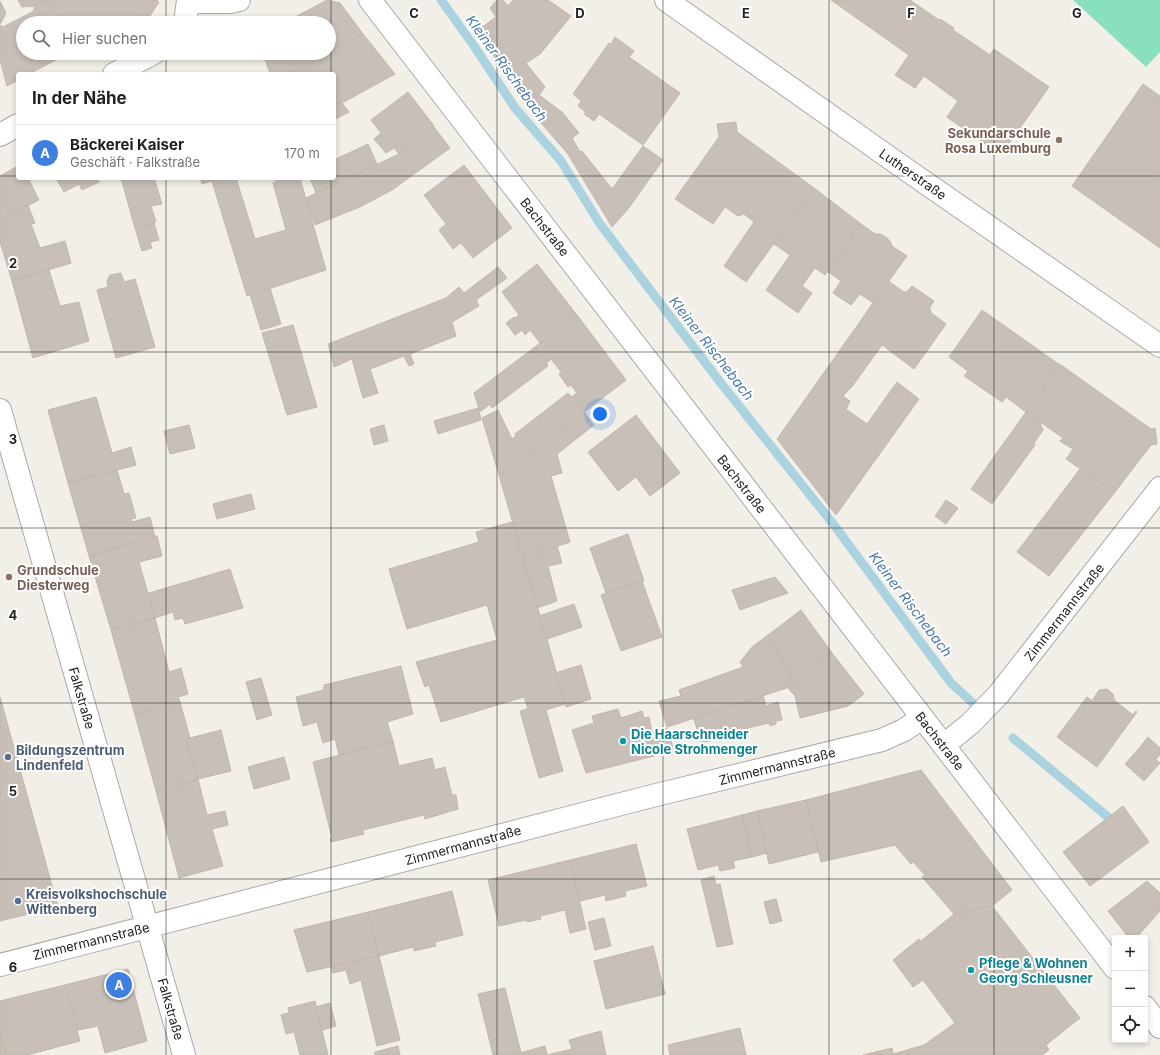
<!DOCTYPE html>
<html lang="de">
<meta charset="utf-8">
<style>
body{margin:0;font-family:Inter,sans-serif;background:#f6f6f6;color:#202124}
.controls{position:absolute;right:12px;bottom:12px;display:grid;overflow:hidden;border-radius:4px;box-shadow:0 2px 6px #0003}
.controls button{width:36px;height:36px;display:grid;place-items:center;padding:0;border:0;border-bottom:1px solid #e0e0e0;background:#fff;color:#202124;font:20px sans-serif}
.you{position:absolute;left:600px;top:414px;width:14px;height:14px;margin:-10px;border:3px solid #fff;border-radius:50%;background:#1a73e8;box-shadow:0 0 0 6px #1a73e833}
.badge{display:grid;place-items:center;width:26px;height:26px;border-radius:50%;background:#d93025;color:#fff;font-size:13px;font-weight:700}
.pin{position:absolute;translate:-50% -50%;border:2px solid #fff;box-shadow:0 1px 4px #0006}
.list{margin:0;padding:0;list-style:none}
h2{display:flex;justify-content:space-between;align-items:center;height:52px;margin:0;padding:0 16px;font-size:17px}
h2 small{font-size:13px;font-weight:400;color:#757577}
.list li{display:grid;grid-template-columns:26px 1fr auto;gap:12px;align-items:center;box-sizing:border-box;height:56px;padding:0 16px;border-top:1px solid #e0e0e0}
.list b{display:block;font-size:15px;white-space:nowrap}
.list p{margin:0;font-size:13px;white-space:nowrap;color:#757577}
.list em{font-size:13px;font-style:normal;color:#757577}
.icon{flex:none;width:22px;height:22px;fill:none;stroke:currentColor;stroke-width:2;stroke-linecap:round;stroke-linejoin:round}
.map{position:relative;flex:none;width:1160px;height:1055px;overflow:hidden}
.search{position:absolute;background:#fff;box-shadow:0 2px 6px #0003;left:16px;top:16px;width:320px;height:44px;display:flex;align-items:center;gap:10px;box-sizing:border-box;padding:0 14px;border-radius:22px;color:#757577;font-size:15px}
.panel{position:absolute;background:#fff;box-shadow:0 2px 6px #0003;left:16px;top:72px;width:320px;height:108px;border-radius:4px}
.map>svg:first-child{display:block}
.pitch{fill:#88e0be}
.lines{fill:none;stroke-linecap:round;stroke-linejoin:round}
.stream{stroke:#aad3df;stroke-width:9}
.building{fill:#c7bfb8;stroke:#c4b6ab}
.minor-casing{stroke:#a9a9a9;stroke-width:24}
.minor{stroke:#fff;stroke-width:22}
.grid{fill:none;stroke:#222;stroke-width:1;stroke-opacity:0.55}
.education-dot{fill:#8d6e63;stroke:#fff;stroke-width:1.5}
.culture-dot{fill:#0f9aa8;stroke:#fff;stroke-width:1.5}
.service-dot{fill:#5c6f8a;stroke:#fff;stroke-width:1.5}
.labels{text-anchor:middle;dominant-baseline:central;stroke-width:4;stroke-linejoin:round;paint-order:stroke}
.education-label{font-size:13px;font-weight:bold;fill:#785e54;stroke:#fff;text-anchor:end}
.street-label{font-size:13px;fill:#222;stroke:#fff}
.culture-label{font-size:13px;font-weight:bold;fill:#0d838f;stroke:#fff;text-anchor:start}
.service-label{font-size:13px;font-weight:bold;fill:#4e5e75;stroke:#fff;text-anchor:start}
.water-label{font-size:14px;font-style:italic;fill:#4a7aab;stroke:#fff}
.grid-label{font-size:13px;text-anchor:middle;font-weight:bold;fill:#222;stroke:#fff;stroke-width:4;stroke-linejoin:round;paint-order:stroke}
</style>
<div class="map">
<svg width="1160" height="1055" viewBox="0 0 1160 1055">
<rect width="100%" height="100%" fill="#f2efe9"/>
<!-- pitch -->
<polygon class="pitch" points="1073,0 1160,0 1160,52 1146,67"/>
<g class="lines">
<!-- stream -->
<g class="stream">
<polyline points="441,0 474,46 515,108 561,161 600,224 720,382 834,525 951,683 974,704"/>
<polyline points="1013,738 1108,817"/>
</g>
</g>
<!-- building -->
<g class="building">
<polygon points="18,0 46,0 34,6 22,7"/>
<polygon points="46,0 49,0 61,23 23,23 23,53 69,53 29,74 18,74 18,80 7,86 0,60 0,25 3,27 34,11 34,6"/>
<polygon points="49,0 156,0 159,2 146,22 138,16 124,23 61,23"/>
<polygon points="327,0 340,3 363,34 329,52 329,23 284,23"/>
<polygon points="497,0 503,0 508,6 513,0 548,0 571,16 540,54 526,63 545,87 529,109 477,31 496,17 490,8"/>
<polygon points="831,0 910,0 939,20 940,19 954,28 953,30 990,55 994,49 1049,87 1001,155 947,117 958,101 924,76 915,88 895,75 909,55"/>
<polygon points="0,1 6,13 1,23 0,23"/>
<polygon points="363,34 395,74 342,103 349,112 334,120 334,74 288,74"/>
<polygon points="615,37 634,51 629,57 680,93 643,145 599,114 594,121 584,114 586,112 578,106 581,101 573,94 609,43 611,44"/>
<polygon points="263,53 328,53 288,74 270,74"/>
<polygon points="1143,84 1160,96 1160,248 1072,186"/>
<polygon points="408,92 434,126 399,154 394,148 386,153 374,139 381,133 371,120"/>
<polygon points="539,95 562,112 579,133 572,138 580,152 582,151 612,189 643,146 663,160 628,209 612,227 568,154 529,109"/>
<polygon points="736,122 737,132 814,188 746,282 724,266 754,222 744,214 738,216 725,207 713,224 675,199 719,137 717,124"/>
<polygon points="434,127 450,148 392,190 360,207 315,225 306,198 399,154"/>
<polygon points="368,144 377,164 316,193 310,178 334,178 334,160"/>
<polygon points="464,165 512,228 473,258 461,243 453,249 439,230 446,224 424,195"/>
<polygon points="18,166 18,178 28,178 39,200 0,220 0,176"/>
<polygon points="56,178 97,178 99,182 82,190 79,184 64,192"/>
<polygon points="121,178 154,178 162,204 151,206 156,222 135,228"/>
<polygon points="200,178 211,178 212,181 202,184"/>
<polygon points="211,178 236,178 255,239 286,230 273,183 276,182 275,178 300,178 326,270 247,296"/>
<polygon points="814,188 861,224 825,275 815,268 802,286 812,293 798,313 766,290 790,255 774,244"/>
<polygon points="28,205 35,223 31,224 40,248 65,241 71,263 12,281 0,242 0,220"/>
<polygon points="154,223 159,240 150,242 152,248 142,251 135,228"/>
<polygon points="861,224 875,234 880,234 886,237 890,241 892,246 907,256 873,303 860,294 851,305 833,293 841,281 827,271"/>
<polygon points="537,264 577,315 540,343 530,330 525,335 522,330 515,335 506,323 514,317 515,318 519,315 502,292"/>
<polygon points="498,267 507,278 476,300 479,306 452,322 456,336 410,354 414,364 409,366 404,356 370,369 378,393 363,398 352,359 334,367 328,344 446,298 459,287 464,293"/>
<polygon points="49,270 60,306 79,302 89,341 33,358 12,281"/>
<polygon points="121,273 124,282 135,279 155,347 116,358 97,290 108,287 107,281 110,275"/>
<polygon points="888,281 904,292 907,292 912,286 934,301 929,309 931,310 930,312 946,324 914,369 857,326"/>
<polygon points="270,288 281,324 261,330 250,295"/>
<polygon points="982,310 1060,365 1026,412 1006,397 1002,402 964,376 968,371 949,357"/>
<polygon points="577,315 626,380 584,412 574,395 577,393 571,385 568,387 559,374 562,373 551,359 547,363 535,347"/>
<polygon points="293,325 317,407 287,415 262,333"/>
<polygon points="857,326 882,345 851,388 850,388 843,396 850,401 846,409 867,424 897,382 919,399 836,515 777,439"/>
<polygon points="535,347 548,366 492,408 490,404 480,412 474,393"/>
<polygon points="1061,365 1151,429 1155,428 1157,444 1151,445 1115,492 1066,459 1073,449 1060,441 1063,438 1026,412"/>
<polygon points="568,393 572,397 574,395 584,412 499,475 482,418 498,410 512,439 516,436 515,434"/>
<polygon points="96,397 112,453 131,447 136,465 68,483 48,410"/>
<polygon points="478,408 481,420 438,434 434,421"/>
<polygon points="584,412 594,425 557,454 562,473 551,476 570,542 523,558 499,475"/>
<polygon points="1026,412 1038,419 1043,430 1034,443 1035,445 992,504 971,489"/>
<polygon points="636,415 680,473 650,496 636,477 618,491 588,452"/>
<polygon points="189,425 195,448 170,454 164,431"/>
<polygon points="384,425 388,441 374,445 370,429"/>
<polygon points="1080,469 1115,492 1049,576 1017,552"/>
<polygon points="117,470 124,494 129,493 136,518 131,519 132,522 150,517 155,537 89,556 68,483"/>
<polygon points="251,494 255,509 217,519 213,504"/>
<polygon points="946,500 958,508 946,524 935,516"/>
<polygon points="512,522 547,639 565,704 546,710 563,771 539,778 520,711 528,709 524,697 441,722 429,685 425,687 416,662 497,640 487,605 407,629 389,569 479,542 476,532"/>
<polygon points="628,534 644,581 606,593 590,548"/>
<polygon points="157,536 162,556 139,562 155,618 111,630 89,556"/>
<polygon points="557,546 562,563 548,566 557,601 537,608 523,558"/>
<polygon points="230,569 243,608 185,624 183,618 175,620 173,612 155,618 149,593"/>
<polygon points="775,577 788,593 740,610 732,590"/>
<polygon points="642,581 662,637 621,651 601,595"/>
<polygon points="574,604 582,627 547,639 539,616"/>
<polygon points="801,610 832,653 796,685 768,635"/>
<polygon points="155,618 169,672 181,668 188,694 178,697 180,702 135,715 111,630"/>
<polygon points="768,635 796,685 667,727 659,701 681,696 679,690 743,667 740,662 752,647"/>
<polygon points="832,653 864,694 848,706 800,718 795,696 788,688 796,685"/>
<polygon points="581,665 591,699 566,707 555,673"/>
<polygon points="401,666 413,714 387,722 393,741 339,755 335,739 323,743 317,722 303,726 296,697 324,690 323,687 325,687 324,685"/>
<polygon points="261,678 272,715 257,720 246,682"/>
<polygon points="1107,689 1113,694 1114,700 1133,715 1136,711 1137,712 1097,767 1057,737 1087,697 1092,701 1099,690"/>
<polygon points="763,696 766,706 778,702 782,720 776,721 776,724 770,726 769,723 731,732 731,736 726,737 725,735 722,736 722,738 701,743 694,719"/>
<polygon points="0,697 58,907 0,921"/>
<polygon points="180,702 190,738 186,739 198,779 156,791 135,715"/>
<polygon points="618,709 621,718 642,711 644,718 649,717 652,732 667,728 674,751 586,773 572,730 594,723 592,716"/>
<polygon points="221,730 231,771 198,779 186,739"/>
<polygon points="1148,737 1160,748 1160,755 1156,759 1141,746"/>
<polygon points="393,741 399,766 432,758 435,770 445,767 452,795 456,795 458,809 425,819 424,815 363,830 364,834 331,842 330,839 332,838 313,762"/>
<polygon points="1141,746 1160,763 1144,781 1125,764"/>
<polygon points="284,757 290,779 254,789 248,767"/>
<polygon points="921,770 1012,890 992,906 954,914 922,877 925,875 913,862 911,864 895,845 821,862 806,800"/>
<polygon points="198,779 207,815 225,811 228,825 212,829 223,866 179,878 156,791"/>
<polygon points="806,800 818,852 769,864 757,811"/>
<polygon points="1123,806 1149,842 1090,886 1063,852"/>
<polygon points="757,811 767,853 752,857 742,815"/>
<polygon points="742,815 752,857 733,861 735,868 720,871 718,865 698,870 687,829"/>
<polygon points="636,844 647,886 625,891 626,896 606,901 605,895 580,901 570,860"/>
<polygon points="570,860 586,929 570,933 565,910 540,916 541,919 527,922 526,920 499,926 488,880"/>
<polygon points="714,876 716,885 720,884 733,944 717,947 701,880"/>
<polygon points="1147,881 1160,893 1160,911 1136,938 1129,938 1108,911"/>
<polygon points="452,891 463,935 435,942 436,946 414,951 413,947 379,956 368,912"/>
<polygon points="776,899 782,921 770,924 764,902"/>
<polygon points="992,906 1080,1018 1046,1045 1049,1050 1042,1055 863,1055 892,1048 893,1054 924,1045 955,1023 923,980 913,987 893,960 919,939 921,941 954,914"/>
<polygon points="368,912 379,956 307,972 294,930"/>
<polygon points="604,918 611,946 595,950 588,922"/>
<polygon points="653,946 665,994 606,1009 594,961"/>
<polygon points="379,956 400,1040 377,1046 361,980 350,984 346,970 333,973 331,967"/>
<polygon points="128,969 147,1041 105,1053 98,1026 78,1030 65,985"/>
<polygon points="65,985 80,1041 27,1055 6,1055 0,1034 0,1001"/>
<polygon points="505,988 521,1053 512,1055 493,1055 478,994"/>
<polygon points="315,1001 328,1055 300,1055 294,1032 286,1034 281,1015 289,1013 288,1008"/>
<polygon points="330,1003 336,1026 322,1030 316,1007"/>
<polygon points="740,1028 746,1055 670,1055 668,1045"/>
<polygon points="601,1031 606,1055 512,1055 545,1046 547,1055 572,1049 569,1040"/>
<polygon points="0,1034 6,1055 0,1055"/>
<polygon points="398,1046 400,1055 375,1055 375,1052"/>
</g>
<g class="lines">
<defs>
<g id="minor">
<polyline points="370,0 1115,968"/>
<polyline points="666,0 894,161 1160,346"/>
<polyline points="188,2 230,2 239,0"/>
<polyline points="185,23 188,0"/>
<polyline points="114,74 154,53"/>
<polyline points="0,135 18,125"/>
<polyline points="0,410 184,1055"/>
<polyline points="944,745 970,724 999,694 1160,488"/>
<polyline points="0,965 652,796 882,740 904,730 922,718"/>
<polyline points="1145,1007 1160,1027"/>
</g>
</defs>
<!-- minor casing -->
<use href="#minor" class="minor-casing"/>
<!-- minor -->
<use href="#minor" class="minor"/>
</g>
<!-- grid -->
<path class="grid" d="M166,0V23M331,0V74M497,0V1055M663,0V1055M829,0V1055M994,0V1055M166,53V74M0,176H18M334,176H1160M166,178V1055M331,178V1055M0,352H1160M0,528H1160M0,703H1160M0,879H1160"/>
<!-- markers -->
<g class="education-dot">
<circle cx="1059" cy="140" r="4"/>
<circle cx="9" cy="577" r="4"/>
</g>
<g class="culture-dot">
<circle cx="623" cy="741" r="4"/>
<circle cx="971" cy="970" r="4"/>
</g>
<g class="service-dot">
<circle cx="8" cy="757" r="4"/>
<circle cx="18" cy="901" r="4"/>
</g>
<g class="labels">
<!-- education labels -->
<g class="education-label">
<text x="1051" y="133">Sekundarschule<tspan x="1051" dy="15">Rosa Luxemburg</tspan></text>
<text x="17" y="570" text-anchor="start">Grundschule<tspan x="17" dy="15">Diesterweg</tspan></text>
</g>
<!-- street labels -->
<g class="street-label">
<text transform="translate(913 174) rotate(35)">Lutherstraße</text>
<text transform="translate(545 227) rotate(52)">Bachstraße</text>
<text transform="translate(742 484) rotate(52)">Bachstraße</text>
<text transform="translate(1064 612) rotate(-52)">Zimmermannstraße</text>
<text transform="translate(82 698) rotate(74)">Falkstraße</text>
<text transform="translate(940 741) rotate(52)">Bachstraße</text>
<text transform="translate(777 766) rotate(-14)">Zimmermannstraße</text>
<text transform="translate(463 845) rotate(-15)">Zimmermannstraße</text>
<text transform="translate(91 941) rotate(-14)">Zimmermannstraße</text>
<text transform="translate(171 1009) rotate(74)">Falkstraße</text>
</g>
<!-- culture labels -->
<g class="culture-label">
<text x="631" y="734">Die Haarschneider<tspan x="631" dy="15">Nicole Strohmenger</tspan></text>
<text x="979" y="963">Pflege &amp; Wohnen<tspan x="979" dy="15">Georg Schleusner</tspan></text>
</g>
<!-- service labels -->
<g class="service-label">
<text x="16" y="750">Bildungszentrum<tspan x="16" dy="15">Lindenfeld</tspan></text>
<text x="26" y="894">Kreisvolkshochschule<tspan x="26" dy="15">Wittenberg</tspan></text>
</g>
<!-- water labels -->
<g class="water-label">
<text transform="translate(507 68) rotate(54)">Kleiner Rischebach</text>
<text transform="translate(712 348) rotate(52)">Kleiner Rischebach</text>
<text transform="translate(911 604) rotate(53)">Kleiner Rischebach</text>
</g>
</g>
<g class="grid-label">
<text x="414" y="18">C</text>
<text x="580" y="18">D</text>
<text x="746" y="18">E</text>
<text x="911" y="18">F</text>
<text x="1077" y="18">G</text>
<text x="13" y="268">2</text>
<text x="13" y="444">3</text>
<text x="13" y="620">4</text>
<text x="13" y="796">5</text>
<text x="13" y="972">6</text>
</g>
</svg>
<div class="controls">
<button>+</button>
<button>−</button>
<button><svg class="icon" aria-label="locate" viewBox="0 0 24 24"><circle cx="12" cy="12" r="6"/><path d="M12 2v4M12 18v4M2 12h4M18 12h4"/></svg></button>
</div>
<div class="you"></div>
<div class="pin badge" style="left:119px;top:985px;background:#3f7fe0">A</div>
<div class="search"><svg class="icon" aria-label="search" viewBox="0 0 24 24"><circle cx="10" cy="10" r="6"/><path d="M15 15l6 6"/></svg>Hier suchen</div>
<section class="panel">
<h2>In der Nähe<small></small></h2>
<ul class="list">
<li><span class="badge" style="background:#3f7fe0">A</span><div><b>Bäckerei Kaiser</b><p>Geschäft · Falkstraße</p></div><em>170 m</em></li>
</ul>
</section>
</div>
